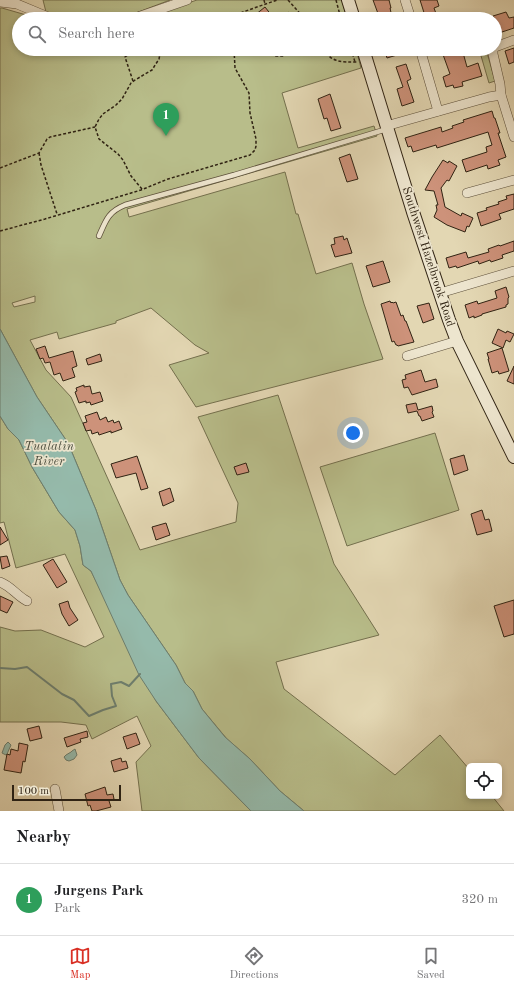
<!DOCTYPE html>
<style>
body{margin:0;font-family:"Old Standard TT",serif;background:#f2f2f2;color:#202124}
.controls{position:absolute;right:12px;bottom:12px;display:grid;overflow:hidden;border-radius:6px;box-shadow:0 2px 6px #0003}
.controls button{width:36px;height:36px;display:grid;place-items:center;padding:0;border:0;border-bottom:1px solid #e0e0e0;background:#fff;color:#202124;font:20px sans-serif}
.scale{position:absolute;left:12px;bottom:10px;width:109px;box-sizing:border-box;padding-left:4px;border:2px solid #302313;border-top:0;font-size:11px;line-height:14px;white-space:nowrap;color:#302313;-webkit-text-stroke:3px #ede5ce;paint-order:stroke}
.you{position:absolute;left:353px;top:433px;width:14px;height:14px;margin:-10px;border:3px solid #fff;border-radius:50%;background:#1a73e8;box-shadow:0 0 0 6px #1a73e833}
.badge{display:grid;place-items:center;width:26px;height:26px;border-radius:50%;background:#d93025;color:#fff;font-size:13px;font-weight:700}
.pin{position:absolute;translate:-50% -33px;filter:drop-shadow(0 1px 2px #0008)}
.pin::after{content:'';position:absolute;top:21px;width:14px;height:12px;background:inherit;clip-path:polygon(0 0,100% 0,50% 100%)}
.list{margin:0;padding:0;list-style:none}
h2{display:flex;justify-content:space-between;align-items:center;height:52px;margin:0;padding:0 16px;font-size:17px}
h2 small{font-size:13px;font-weight:400;color:#757577}
.list li{display:grid;grid-template-columns:26px 1fr auto;gap:12px;align-items:center;box-sizing:border-box;height:72px;padding:0 16px;border-top:1px solid #e0e0e0}
.list b{display:block;font-size:15px;white-space:nowrap}
.list p{margin:0;font-size:13px;white-space:nowrap;color:#757577}
.list em{font-size:13px;font-style:normal;color:#757577}
.icon{flex:none;width:22px;height:22px;fill:none;stroke:currentColor;stroke-width:2;stroke-linecap:round;stroke-linejoin:round}
.map{position:relative;flex:none;width:514px;height:811px;overflow:hidden}
.search{position:absolute;background:#fff;box-shadow:0 2px 6px #0003;left:12px;right:12px;top:12px;height:44px;display:flex;align-items:center;gap:10px;box-sizing:border-box;padding:0 14px;border-radius:22px;color:#757577;font-size:15px}
.sheet{height:124px;background:#fff}
nav{display:flex;justify-content:space-around;align-items:center;box-sizing:border-box;height:56px;border-top:1px solid #e0e0e0;background:#fff;font-size:11px;color:#757577}
nav a{display:grid;justify-items:center;gap:2px}
nav .on{color:#d93025}
.map>svg:first-child{display:block}
.green{fill:#b8bd8a;stroke:#74704e;fill-rule:evenodd}
.water{fill:#95baab;stroke:#6d7e6e}
.lines{fill:none;stroke-linecap:round;stroke-linejoin:round}
.stream{stroke:#6d7e6e;stroke-width:2}
.building{fill:#cd927a;stroke:#302313}
.lane-casing{stroke:#5d503b;stroke-width:6}
.street-casing{stroke:#5d503b;stroke-width:10}
.secondary-casing{stroke:#302313;stroke-width:14}
.path{stroke:#302313;stroke-width:1.5;stroke-dasharray:3 2;stroke-linecap:butt}
.lane{stroke:#ede5ce;stroke-width:4.5}
.street{stroke:#ede5ce;stroke-width:9}
.secondary{stroke:#ede5ce;stroke-width:12}
.labels{text-anchor:middle;dominant-baseline:central;stroke-width:3.5;stroke-linejoin:round;paint-order:stroke}
.street-label{font-size:12px;fill:#302313;stroke:#ede5ce}
.water-label{font-size:13px;font-style:italic;fill:#4e5041;stroke:#ede5ce}
</style>
<div class="map">
<svg width="514" height="811" viewBox="0 0 514 811">
<rect width="100%" height="100%" fill="#e3d7b3"/>
<filter id="stains"><feTurbulence type="fractalNoise" baseFrequency=".005" numOctaves="4"/><feColorMatrix values="0 0 0 0 .2 0 0 0 0 .09 0 0 0 0 .02 0 0 0 .5 -.17"/></filter>
<radialGradient id="worn" r=".72"><stop offset=".6" stop-color="#630" stop-opacity="0"/><stop offset="1" stop-color="#630" stop-opacity=".3"/></radialGradient>
<!-- green -->
<g class="green">
<polygon points="43,0 170,0 120,19 64,19 46,12"/>
<polygon points="197,0 342,0 347,19 140,19"/>
<path d="M0,8H2L40,19H19V49H356L361,68L282,93L298,148L374,126L377,136L127,209L129,217L285,172L296,214H298L316,274L352,263L364,304L383,359L196,407L169,365L209,353L195,345L151,308L116,321V323L59,339L57,332L30,340L46,370L71,397L140,550L236,522L238,503L198,417L278,395L334,564L379,635L276,662L284,689L395,775L440,735L469,769V796H492L504,811H304L280,791L250,759L227,739L202,709L193,691L185,683L176,665L128,595L120,580L96,510L68,443L37,397L0,329ZM35,296V302L14,307L12,303Z"/>
<polygon points="479,49 486,49 495,81 489,83"/>
<polygon points="0,416 8,429 19,440 32,467 59,512 75,530 80,546 83,565 91,571 156,701 199,758 251,811 142,811 136,762 151,746 137,716 92,739 86,725 61,722 0,722 0,627 15,631 41,630 85,647 104,637 65,554 16,568 4,522 0,523"/>
<polygon points="435,433 459,510 347,546 320,467"/>
</g>
<!-- water -->
<g class="water">
<polygon points="0,329 37,397 68,443 96,510 120,580 128,595 176,665 185,683 193,691 202,709 225,737 250,759 280,791 304,811 251,811 199,758 156,701 139,675 91,571 83,565 80,546 75,530 59,512 32,467 19,440 8,429 0,416"/>
<polygon points="8,742 11,745 7,754 6,755 2,753 5,745"/>
<polygon points="75,749 77,755 74,759 69,761 66,760 64,757 66,755 71,752 72,751"/>
</g>
<g class="lines">
<!-- stream -->
<polyline class="stream" points="0,668 15,669 27,667 62,694 74,700 89,716 103,710 116,706 112,696 111,684 121,682 129,686 140,674"/>
</g>
<!-- building -->
<g class="building">
<polygon points="373,0 389,0 391,8 390,8 392,17 390,18 391,19 380,19"/>
<polygon points="420,0 437,0 439,6 434,8 438,19 426,19"/>
<polygon points="265,7 272,16 267,19 250,19"/>
<polygon points="289,12 294,19 280,19"/>
<polygon points="506,12 509,18 514,17 514,28 499,33 495,19 493,16"/>
<polygon points="514,48 514,62 509,64 505,51"/>
<polygon points="384,49 395,49 397,55 387,58"/>
<polygon points="441,49 462,49 467,67 478,63 482,76 462,82 463,86 454,88 453,85 446,87 443,77 450,74"/>
<polygon points="406,64 411,79 407,81 414,102 402,106 397,89 403,87 396,67"/>
<polygon points="330,94 341,128 331,131 327,118 324,119 318,99"/>
<polygon points="492,111 494,118 495,118 500,133 498,133 506,157 498,160 500,165 488,169 487,165 466,172 462,160 487,152 486,147 492,145 488,132 437,148 436,145 413,152 411,146 408,147 405,138 441,127 442,132 453,128 452,126 464,122 463,120"/>
<polygon points="350,154 358,179 347,182 339,158"/>
<polygon points="443,160 448,163 449,161 457,166 449,181 447,180 441,188 445,207 461,216 462,213 473,218 469,227 467,226 465,232 447,225 434,217 437,210 436,205 438,205 434,191 425,190 432,177"/>
<polygon points="514,194 514,209 499,214 501,219 481,226 477,213 487,210 486,208 499,204 498,202 507,199 506,196"/>
<polygon points="343,236 344,240 347,238 352,253 335,257 331,245 335,244 334,238"/>
<polygon points="514,241 514,251 502,255 503,258 491,262 490,260 479,264 478,261 457,268 456,266 449,268 446,258 466,252 468,258 489,252 488,249 499,245 500,246"/>
<polygon points="383,261 390,282 373,287 366,266"/>
<polygon points="506,287 509,297 508,298 508,304 506,305 506,307 482,314 482,315 474,318 474,316 469,318 465,305 477,301 478,304 497,298 495,291"/>
<polygon points="390,301 391,303 392,302 393,303 396,302 401,316 403,315 405,321 406,321 414,342 398,346 397,345 396,345 394,341 392,342 381,304"/>
<polygon points="429,303 434,319 423,323 417,306"/>
<polygon points="498,329 506,333 507,331 514,334 510,342 506,340 503,348 492,343"/>
<polygon points="45,346 49,358 73,351 77,366 72,368 75,377 63,381 60,373 54,375 50,362 45,363 43,358 40,359 36,349"/>
<polygon points="502,348 509,371 499,374 498,371 492,373 488,359 489,359 487,353"/>
<polygon points="100,354 102,361 88,365 86,359"/>
<polygon points="514,366 514,384 507,381"/>
<polygon points="421,370 425,382 436,379 438,387 412,395 408,387 404,388 402,380 406,379 405,375"/>
<polygon points="84,385 84,387 90,386 92,394 100,392 103,401 91,405 90,402 86,403 86,401 79,403 75,392 77,391 76,388"/>
<polygon points="416,403 418,410 432,406 433,411 432,412 434,417 422,421 420,416 419,416 417,411 408,413 406,405"/>
<polygon points="97,412 100,420 106,417 108,422 113,420 114,423 119,421 122,429 111,433 111,431 99,435 98,432 92,434 91,430 86,431 83,423 87,422 85,416"/>
<polygon points="464,455 468,470 454,475 450,459"/>
<polygon points="137,456 148,488 141,490 136,473 116,478 111,464"/>
<polygon points="246,463 249,472 237,475 234,467"/>
<polygon points="170,488 174,501 163,506 159,492"/>
<polygon points="482,510 485,520 489,519 492,531 477,535 471,514"/>
<polygon points="166,523 170,535 156,540 152,527"/>
<polygon points="0,527 8,540 0,545"/>
<polygon points="7,556 10,566 2,569 0,557"/>
<polygon points="53,559 67,582 57,588 43,565"/>
<polygon points="0,596 13,602 7,613 0,610"/>
<polygon points="514,600 514,634 504,637 494,606"/>
<polygon points="68,601 70,608 78,620 69,626 62,614 59,604"/>
<polygon points="39,726 42,738 30,741 27,729"/>
<polygon points="87,731 88,737 80,739 81,742 67,747 64,738"/>
<polygon points="136,733 140,744 127,749 123,737"/>
<polygon points="19,743 28,745 25,762 23,761 21,773 4,770 7,754 10,755 11,749 18,751"/>
<polygon points="121,758 122,762 126,761 128,768 114,772 111,761"/>
<polygon points="105,787 107,795 113,794 114,799 109,801 111,807 96,811 92,811 90,805 88,806 85,794"/>
</g>
<g class="lines">
<defs>
<path id="lane" d="M99,236C106,220 108,212 125,205L234,175L387,129"/>
<g id="street">
<polyline points="405,0 411,19"/>
<polyline points="0,2 17,4 53,19"/>
<polyline points="132,19 187,0"/>
<polyline points="495,47 514,40"/>
<polyline points="420,49 438,111"/>
<polyline points="493,49 493,54 500,84 501,95 514,137"/>
<polyline points="386,126 489,97 501,95"/>
<polyline points="467,193 514,180"/>
<polyline points="440,293 514,271"/>
<polyline points="407,356 457,341"/>
<path d="M0,582C11,586 17,596 27,601"/>
<polyline points="55,789 59,811"/>
</g>
<g id="secondary">
<polyline points="348,0 354,19"/>
<polyline points="363,49 413,212 449,320 457,341 514,457"/>
</g>
</defs>
<!-- lane casing -->
<use href="#lane" class="lane-casing"/>
<!-- street casing -->
<use href="#street" class="street-casing"/>
<!-- secondary casing -->
<use href="#secondary" class="secondary-casing"/>
<!-- path -->
<g class="path">
<polyline points="264,0 265,4"/>
<polyline points="288,0 305,19"/>
<polyline points="336,0 341,19"/>
<polyline points="227,19 243,12 277,0"/>
<polyline points="127,49 129,54"/>
<polyline points="262,49 275,56 284,56"/>
<path d="M323,49C332,63 342,62 357,62"/>
<polyline points="351,49 355,62"/>
<polyline points="133,81 125,57 129,54 142,49"/>
<polyline points="39,153 41,165 57,214"/>
<polyline points="0,168 39,153 47,139 50,137 95,127"/>
<polyline points="142,189 131,176 123,160 118,154 99,139 95,127 99,119 103,114 116,105 122,99 131,83 135,80 152,70 159,59 161,49"/>
<polyline points="0,231 45,219 141,190 168,179 250,155 255,150 256,146 256,139 250,113 249,93 235,68 234,49"/>
</g>
<!-- lane -->
<use href="#lane" class="lane"/>
<!-- street -->
<use href="#street" class="street"/>
<!-- secondary -->
<use href="#secondary" class="secondary"/>
</g>
<g class="labels">
<!-- street labels -->
<g class="street-label">
<text transform="translate(428 257) rotate(72)">Southwest Hazelbrook Road</text>
</g>
<!-- water labels -->
<g class="water-label">
<text x="49" y="446">Tualatin<tspan x="49" dy="15">River</tspan></text>
</g>
</g>
<rect width="100%" height="100%" filter="url(#stains)"/>
<rect width="100%" height="100%" fill="url(#worn)"/>
</svg>
<div class="controls">
<button><svg class="icon" aria-label="locate" viewBox="0 0 24 24"><circle cx="12" cy="12" r="6"/><path d="M12 2v4M12 18v4M2 12h4M18 12h4"/></svg></button>
</div>
<div class="scale">100 m</div>
<div class="you"></div>
<div class="pin badge" style="left:166px;top:136px;background:#2e9e5b">1</div>
<div class="search"><svg class="icon" aria-label="search" viewBox="0 0 24 24"><circle cx="10" cy="10" r="6"/><path d="M15 15l6 6"/></svg>Search here</div>
</div>
<section class="sheet">
<h2>Nearby<small></small></h2>
<ul class="list">
<li><span class="badge" style="background:#2e9e5b">1</span><div><b>Jurgens Park</b><p>Park</p></div><em>320 m</em></li>
</ul>
</section>
<nav>
<a class="on"><svg class="icon" aria-label="map" viewBox="0 0 24 24"><path d="M3 6l6-2 6 2 6-2v14l-6 2-6-2-6 2zM9 4v14M15 6v14"/></svg>Map</a>
<a><svg class="icon" aria-label="directions" viewBox="0 0 24 24"><path d="M12 3l9 9-9 9-9-9zM9 14v-3h6M13 9l2 2-2 2"/></svg>Directions</a>
<a><svg class="icon" aria-label="saved" viewBox="0 0 24 24"><path d="M7 4h10v16l-5-4-5 4z"/></svg>Saved</a>
</nav>
